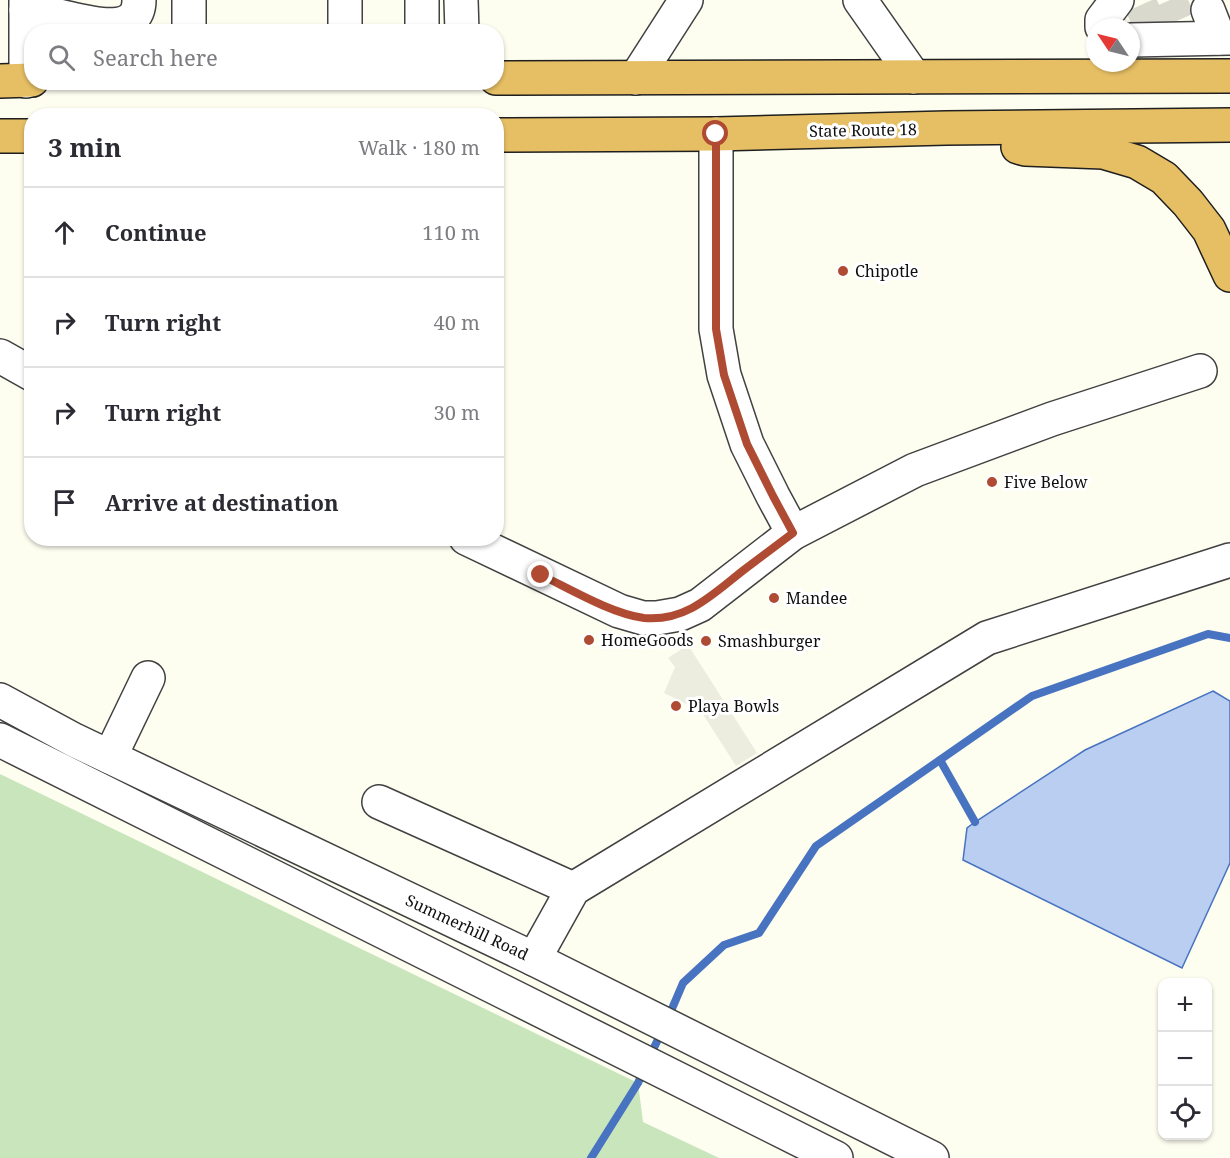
<!DOCTYPE html>
<meta charset="utf-8">
<style>
body{margin:0;font-family:"Noto Serif",serif;background:#f2f2f3;color:#2b2b33}
.controls{position:absolute;right:18px;bottom:18px;display:grid;overflow:hidden;border-radius:12px;box-shadow:0 2px 4px #0004}
.controls button{width:54px;height:54px;display:grid;place-items:center;padding:0;border:0;border-bottom:2px solid #e1e1e2;background:#fff;color:#2b2b33;font:30px sans-serif}
.compass{position:absolute;left:1086px;top:18px;width:54px;height:54px;border-radius:50%;background:#fff;box-shadow:0 2px 4px #0004;rotate:305deg}
.stop{position:absolute;width:18px;height:18px;margin:-14px;border:4px solid #b04b33;border-radius:50%;background:#fff}
.stop.end{background:#b04b33;border-color:#fff;box-shadow:0 2px 6px #0008}
.list{margin:0;padding:0;list-style:none}
h2{display:flex;justify-content:space-between;align-items:center;height:78px;margin:0;padding:0 24px;font-size:26px}
h2 small{font-size:20px;font-weight:400;color:#7c7c81}
.list li{display:grid;grid-template-columns:39px 1fr auto;gap:18px;align-items:center;box-sizing:border-box;height:90px;padding:0 24px;border-top:2px solid #e1e1e2}
.list b{display:block;font-size:22px;white-space:nowrap}
.list em{font-size:20px;font-style:normal;color:#7c7c81}
.icon{flex:none;width:33px;height:33px;fill:none;stroke:currentColor;stroke-width:2;stroke-linecap:round;stroke-linejoin:round}
.map{position:relative;flex:none;width:1230px;height:1158px;overflow:hidden}
.search{position:absolute;background:#fff;box-shadow:0 2px 4px #0004;left:24px;top:24px;width:480px;height:66px;display:flex;align-items:center;gap:15px;box-sizing:border-box;padding:0 21px;border-radius:24px;color:#7c7c81;font-size:22px}
.panel{position:absolute;background:#fff;box-shadow:0 2px 4px #0004;left:24px;top:108px;width:480px;height:438px;border-radius:24px}
.map>svg:first-child{display:block}
.green{fill:#c8e5bc}
.plaza{fill:#ededdf}
.water{fill:#b9cef0;stroke:#4773c0;stroke-width:1.5}
.lines{fill:none;stroke-linecap:round;stroke-linejoin:round}
.stream{stroke:#4773c0;stroke-width:8}
.minor-tunnel{stroke:#d9d9ce;stroke-width:33;stroke-dasharray:33 16;stroke-linecap:butt}
.minor-casing{stroke:#414141;stroke-width:36}
.highway-casing{stroke:#1f1f1f;stroke-width:36}
.minor{stroke:#fff;stroke-width:33}
.highway{stroke:#e6bf65;stroke-width:33}
.route{stroke:#b04b33;stroke-width:8}
.poi-dot{fill:#b04b33;stroke:#fff;stroke-width:2}
.labels{text-anchor:middle;dominant-baseline:central;stroke-width:6;stroke-linejoin:round;paint-order:stroke}
.street-label{font-size:16px;fill:#0e0e0e;stroke:#fff}
.poi-label{font-size:16px;fill:#0e0e0e;stroke:#fff;text-anchor:start}
</style>
<div class="map">
<svg width="1230" height="1158" viewBox="0 0 1230 1158">
<rect width="100%" height="100%" fill="#fdfdf0"/>
<!-- green -->
<polygon class="green" points="0,774 638,1083 643,1122 719,1158 0,1158"/>
<!-- plaza -->
<polygon class="plaza" points="688,645 757,753 736,766 701,711 664,693 675,667 668,658"/>
<!-- water -->
<polygon class="water" points="1213,691 1230,701 1230,863 1182,968 963,860 967,828 975,822 1085,750"/>
<g class="lines">
<!-- stream -->
<g class="stream">
<polyline points="940,760 975,822"/>
<polyline points="668,1018 683,983 724,945 759,933 816,846 1032,696 1208,634 1230,638"/>
<polyline points="650,1056 662,1031"/>
<polyline points="591,1158 638,1083 644,1070"/>
</g>
<!-- minor-tunnel -->
<g class="minor-tunnel">
<polyline points="1170,0 1179,20"/>
<polyline points="1141,5 1152,29"/>
</g>
<defs>
<g id="minor">
<polyline points="461,0 462,32"/>
<polyline points="860,0 914,77"/>
<path d="M26,10C35,12 45,13 54,15C77,19 139,42 139,0"/>
<polyline points="1208,10 1219,38"/>
<polyline points="1102,27 1102,20 1117,0"/>
<polyline points="189,32 189,0"/>
<polyline points="345,32 345,0"/>
<polyline points="422,32 422,0"/>
<polyline points="1131,40 1230,38"/>
<polyline points="636,78 686,0"/>
<polyline points="26,81 26,0"/>
<polyline points="716,134 716,329 724,375 747,444 773,496 793,533"/>
<polyline points="0,356 32,374"/>
<polyline points="466,538 619,611 643,618 657,618 680,614 700,605 793,533 915,470 1052,419 1200,371"/>
<polyline points="0,700 74,740 534,959 932,1158"/>
<polyline points="0,740 836,1158"/>
<polyline points="110,757 148,678"/>
<polyline points="379,802 573,889"/>
<polyline points="534,959 573,889 987,638 1230,560"/>
</g>
<g id="highway">
<polyline points="496,78 1230,76"/>
<polyline points="0,81 32,80"/>
<polyline points="496,135 716,134 946,128 1230,125"/>
<polyline points="0,136 32,136"/>
<polyline points="1018,147 1025,149 1103,152 1137,162 1164,178 1188,203 1209,230 1230,275"/>
</g>
</defs>
<!-- minor casing -->
<use href="#minor" class="minor-casing"/>
<!-- highway casing -->
<use href="#highway" class="highway-casing"/>
<!-- minor -->
<use href="#minor" class="minor"/>
<!-- highway -->
<use href="#highway" class="highway"/>
</g>
<g class="lines">
<!-- route -->
<path class="route" d="M541,575C570,589 612,614 644,618C687,622 714,593 745,569C761,557 777,545 793,533L773,496L747,444L724,375L716,329V134"/>
</g>
<!-- markers -->
<g class="poi-dot">
<circle cx="843" cy="271" r="6"/>
<circle cx="992" cy="482" r="6"/>
<circle cx="774" cy="598" r="6"/>
<circle cx="589" cy="640" r="6"/>
<circle cx="706" cy="641" r="6"/>
<circle cx="676" cy="706" r="6"/>
</g>
<g class="labels">
<!-- street labels -->
<g class="street-label">
<text transform="translate(863 130) rotate(-1)">State Route 18</text>
<text transform="translate(467 927) rotate(25)">Summerhill Road</text>
</g>
<!-- poi labels -->
<g class="poi-label">
<text x="855" y="271">Chipotle</text>
<text x="1004" y="482">Five Below</text>
<text x="786" y="598">Mandee</text>
<text x="601" y="640">HomeGoods</text>
<text x="718" y="641">Smashburger</text>
<text x="688" y="706">Playa Bowls</text>
</g>
</g>
</svg>
<div class="controls">
<button>+</button>
<button>−</button>
<button><svg class="icon" aria-label="locate" viewBox="0 0 24 24"><circle cx="12" cy="12" r="6"/><path d="M12 2v4M12 18v4M2 12h4M18 12h4"/></svg></button>
</div>
<svg class="compass" viewBox="-18 -18 36 36"><path d="M0-13l5 13h-10z" fill="#e53935"/><path d="M0 13l5-13h-10z" fill="#7c7c81"/></svg>
<div class="stop" style="left:716px;top:134px"></div>
<div class="stop end" style="left:541px;top:575px"></div>
<div class="search"><svg class="icon" aria-label="search" viewBox="0 0 24 24"><circle cx="10" cy="10" r="6"/><path d="M15 15l6 6"/></svg>Search here</div>
<section class="panel">
<h2>3 min<small>Walk · 180 m</small></h2>
<ul class="list">
<li><svg class="icon" aria-label="ahead" viewBox="0 0 24 24"><path d="M12 20V5M6 11l6-6 6 6"/></svg><div><b>Continue</b></div><em>110 m</em></li>
<li><svg class="icon" aria-label="right" viewBox="0 0 24 24"><path d="M7 20v-9h11M14 6l5 5-5 5"/></svg><div><b>Turn right</b></div><em>40 m</em></li>
<li><svg class="icon" aria-label="right" viewBox="0 0 24 24"><path d="M7 20v-9h11M14 6l5 5-5 5"/></svg><div><b>Turn right</b></div><em>30 m</em></li>
<li><svg class="icon" aria-label="arrive" viewBox="0 0 24 24"><path d="M6 21V4h12l-3 4 3 4H6"/></svg><div><b>Arrive at destination</b></div></li>
</ul>
</section>
</div>
